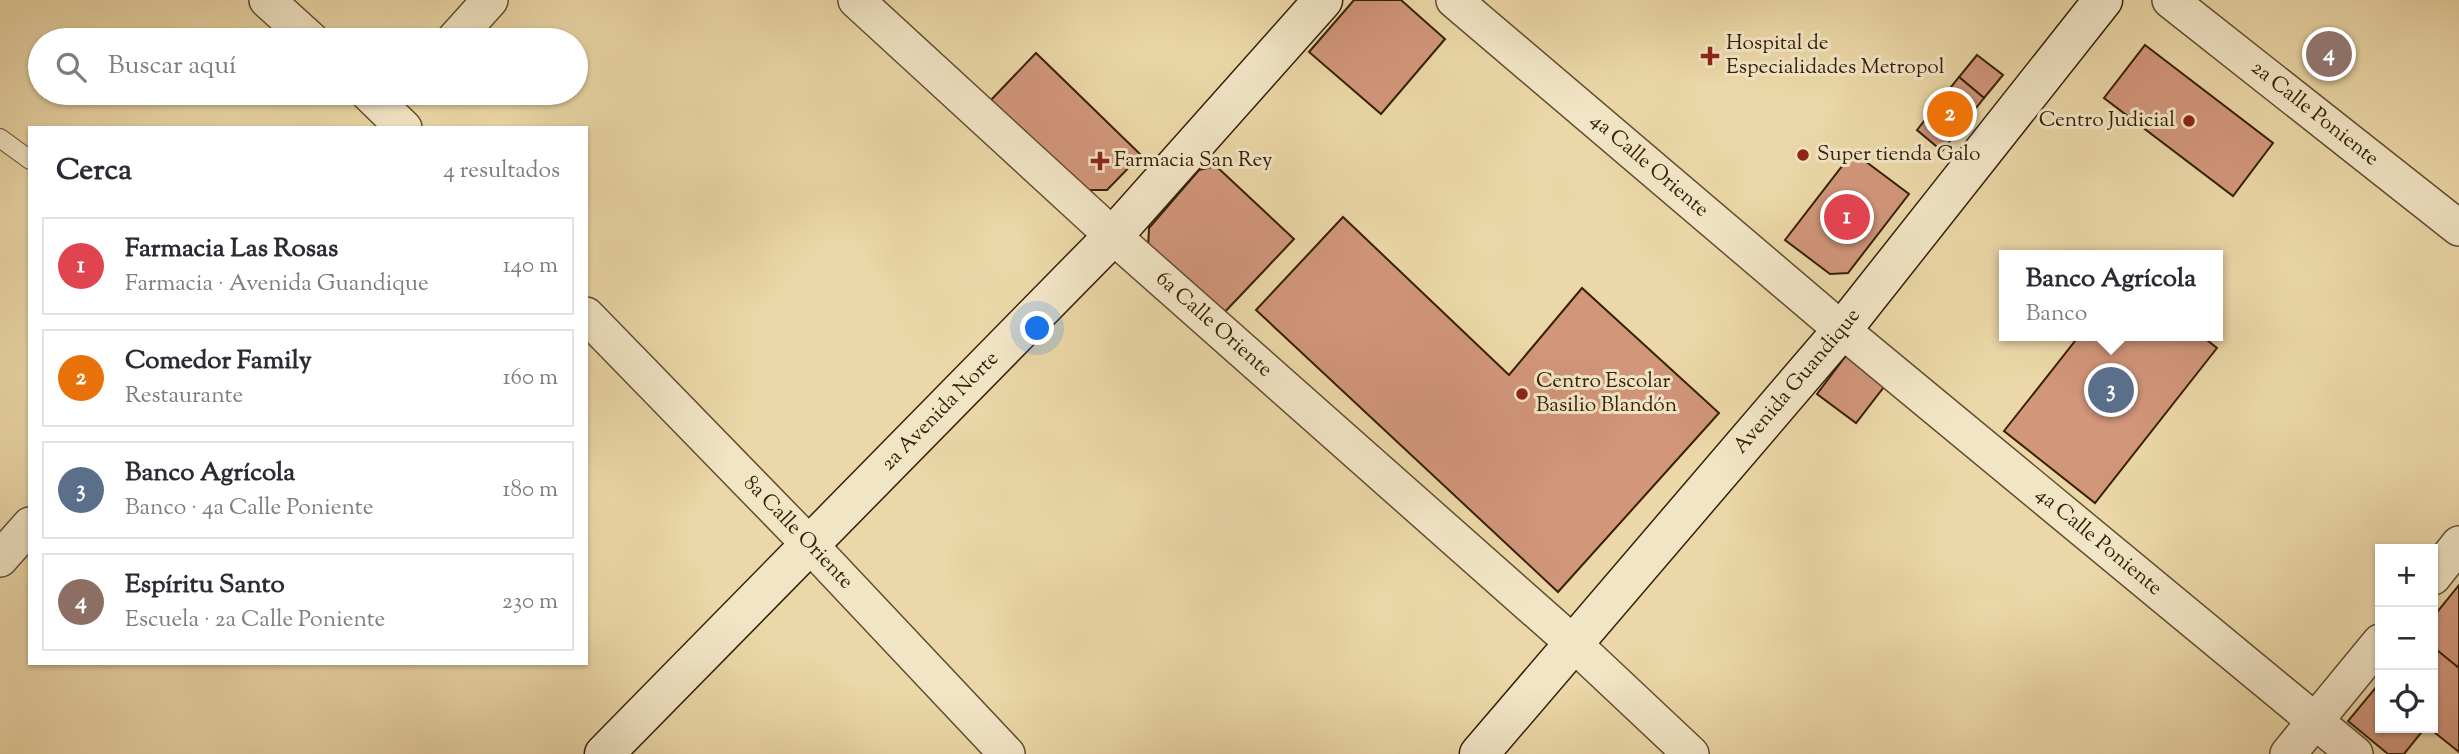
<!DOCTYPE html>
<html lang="es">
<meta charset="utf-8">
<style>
body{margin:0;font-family:"Sorts Mill Goudy",serif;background:#f7f7f7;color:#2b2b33}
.controls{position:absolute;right:21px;bottom:21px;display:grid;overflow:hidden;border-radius:0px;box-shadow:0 2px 5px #0004}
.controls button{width:63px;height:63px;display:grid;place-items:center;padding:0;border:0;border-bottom:2px solid #e1e1e2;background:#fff;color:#2b2b33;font:35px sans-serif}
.you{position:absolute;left:1038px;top:329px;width:24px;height:24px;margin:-18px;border:5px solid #fff;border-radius:50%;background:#1a73e8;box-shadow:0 0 0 10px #1a73e833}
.badge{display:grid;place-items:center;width:46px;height:46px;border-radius:50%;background:#2563eb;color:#fff;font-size:23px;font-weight:700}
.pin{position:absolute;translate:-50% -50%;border:4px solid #fff;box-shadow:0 2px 7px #0006}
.popup{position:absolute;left:1999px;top:250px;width:224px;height:91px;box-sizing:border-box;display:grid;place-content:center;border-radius:0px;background:#fff;filter:drop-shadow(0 2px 5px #0005);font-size:23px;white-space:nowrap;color:#7c7c81}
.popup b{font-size:26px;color:#2b2b33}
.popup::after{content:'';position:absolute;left:50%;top:100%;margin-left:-14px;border:14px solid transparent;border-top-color:#fff}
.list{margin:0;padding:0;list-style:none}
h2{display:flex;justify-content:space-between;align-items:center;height:91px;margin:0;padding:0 28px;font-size:30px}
h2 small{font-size:23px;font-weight:400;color:#7c7c81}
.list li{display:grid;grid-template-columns:46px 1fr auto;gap:21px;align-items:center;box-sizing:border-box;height:98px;margin:0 14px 14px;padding:0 14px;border:2px solid #e1e1e2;border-radius:0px}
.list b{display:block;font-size:26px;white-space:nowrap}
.list p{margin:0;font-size:23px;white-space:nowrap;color:#7c7c81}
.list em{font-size:23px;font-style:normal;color:#7c7c81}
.icon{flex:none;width:38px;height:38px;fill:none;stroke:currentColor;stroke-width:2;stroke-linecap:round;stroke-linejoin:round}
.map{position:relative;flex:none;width:2459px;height:754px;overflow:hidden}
.search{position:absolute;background:#fff;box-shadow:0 2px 5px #0004;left:28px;top:28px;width:560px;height:77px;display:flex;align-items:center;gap:18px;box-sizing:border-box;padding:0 24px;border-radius:38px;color:#7c7c81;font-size:26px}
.panel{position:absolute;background:#fff;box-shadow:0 2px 5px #0004;left:28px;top:126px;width:560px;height:539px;border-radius:0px}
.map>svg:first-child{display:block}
.building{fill:#d2967b;stroke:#352107;stroke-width:2}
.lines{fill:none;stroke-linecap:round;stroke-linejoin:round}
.lane-casing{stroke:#624e2f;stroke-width:20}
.street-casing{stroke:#624e2f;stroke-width:38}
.secondary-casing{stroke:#352107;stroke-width:41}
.lane{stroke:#f2e5c6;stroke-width:18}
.street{stroke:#f2e5c6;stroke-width:35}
.secondary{stroke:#f2e5c6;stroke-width:38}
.poi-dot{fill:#8f2418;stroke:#f2e5c6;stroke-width:2.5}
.labels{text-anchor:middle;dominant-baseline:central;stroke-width:6;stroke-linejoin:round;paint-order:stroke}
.poi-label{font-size:21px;fill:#352107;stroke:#f2e5c6;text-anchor:start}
.street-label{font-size:21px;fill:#352107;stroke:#f2e5c6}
</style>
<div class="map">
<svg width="2459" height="754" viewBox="0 0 2459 754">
<rect width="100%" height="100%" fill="#ebd7a7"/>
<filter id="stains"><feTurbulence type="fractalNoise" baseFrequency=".00286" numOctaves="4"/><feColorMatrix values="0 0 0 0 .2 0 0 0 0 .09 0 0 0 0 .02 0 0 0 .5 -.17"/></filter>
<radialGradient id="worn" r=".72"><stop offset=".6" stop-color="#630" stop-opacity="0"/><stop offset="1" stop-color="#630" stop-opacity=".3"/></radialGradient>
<!-- building -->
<g class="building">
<polygon points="1354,0 1401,0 1445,39 1381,114 1309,52"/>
<polygon points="2145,45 2273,143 2233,196 2104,98"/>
<polygon points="1036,53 1141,155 1107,190 1083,190 991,100"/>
<polygon points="1977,55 2003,75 1984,98 1959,77"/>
<polygon points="1959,77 1984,98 1942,151 1917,130"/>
<polygon points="1853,152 1909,194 1848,273 1830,274 1785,240"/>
<polygon points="1216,166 1294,239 1220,317 1148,249 1149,228 1199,170"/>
<polygon points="1343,217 1509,375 1582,288 1719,413 1558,592 1256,310"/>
<polygon points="2079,336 2202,336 2217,348 2095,503 2004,431"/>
<polygon points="1848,353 1887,383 1856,423 1817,394"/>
<polygon points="2459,585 2459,665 2457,667 2433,647 2433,617"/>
<polygon points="2433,647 2459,668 2459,752 2429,728 2433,728"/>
<polygon points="2377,686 2380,688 2380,728 2425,728 2404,754 2388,754 2348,721"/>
</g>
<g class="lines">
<defs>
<polyline id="lane" points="0,138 30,160"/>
<g id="street">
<polyline points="267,0 311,40"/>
<path id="s1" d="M856,0L1113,236L1574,644L1691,754"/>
<path id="s2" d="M1454,0L1842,330L2355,754"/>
<path id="s3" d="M2170,0L2459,228"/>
<polyline points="454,40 490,0"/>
<polyline points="368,93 404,128"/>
<path id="s4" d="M586,315L810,545L1007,754"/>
<polyline points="0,559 30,525"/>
<polyline points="2433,577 2459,544"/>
<polyline points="2288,754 2380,642"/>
</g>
<g id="secondary">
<path id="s5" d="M604,754L1113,236L1323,0"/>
<path id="s6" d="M1479,754L1842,330L2103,0"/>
</g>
</defs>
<!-- lane casing -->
<use href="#lane" class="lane-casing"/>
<!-- street casing -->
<use href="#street" class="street-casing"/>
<!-- secondary casing -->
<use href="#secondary" class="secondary-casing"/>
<!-- lane -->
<use href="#lane" class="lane"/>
<!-- street -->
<use href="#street" class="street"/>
<!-- secondary -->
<use href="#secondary" class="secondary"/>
</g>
<!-- markers -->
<g class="poi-dot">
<path d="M1706.5 45.5h7v7h7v7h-7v7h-7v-7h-7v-7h7z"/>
<circle cx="2189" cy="121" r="7"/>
<circle cx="1803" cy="155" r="7"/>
<path d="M1096.5 150.5h7v7h7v7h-7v7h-7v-7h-7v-7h7z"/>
<circle cx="1522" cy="394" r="7"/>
</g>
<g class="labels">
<!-- poi labels -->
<g class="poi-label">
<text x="1726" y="44">Hospital de<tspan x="1726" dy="24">Especialidades Metropol</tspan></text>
<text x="2175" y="121" text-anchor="end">Centro Judicial</text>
<text x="1817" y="155">Super tienda Galo</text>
<text x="1114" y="161">Farmacia San Rey</text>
<text x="1536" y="382">Centro Escolar<tspan x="1536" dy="24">Basilio Blandón</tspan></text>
</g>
<!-- street labels -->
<g class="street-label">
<text stroke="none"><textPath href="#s3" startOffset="184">2a Calle Poniente</textPath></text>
<text stroke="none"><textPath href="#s2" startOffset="256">4a Calle Oriente</textPath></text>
<text stroke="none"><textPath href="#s1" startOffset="483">6a Calle Oriente</textPath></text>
<text stroke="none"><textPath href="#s6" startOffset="490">Avenida Guandique</textPath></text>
<text stroke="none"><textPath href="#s5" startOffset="480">2a Avenida Norte</textPath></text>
<text stroke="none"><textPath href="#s4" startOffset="304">8a Calle Oriente</textPath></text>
<text stroke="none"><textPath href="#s2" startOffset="842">4a Calle Poniente</textPath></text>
</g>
</g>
<rect width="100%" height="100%" filter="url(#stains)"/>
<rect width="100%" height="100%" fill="url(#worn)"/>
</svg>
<div class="controls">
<button>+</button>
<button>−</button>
<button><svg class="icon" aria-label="locate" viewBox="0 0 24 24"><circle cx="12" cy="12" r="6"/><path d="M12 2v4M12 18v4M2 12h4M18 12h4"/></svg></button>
</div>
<div class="you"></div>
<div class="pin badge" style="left:1847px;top:217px;background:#e0444e">1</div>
<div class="pin badge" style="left:1950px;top:114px;background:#e8710a">2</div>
<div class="pin badge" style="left:2111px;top:390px;background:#5c6f8a">3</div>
<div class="popup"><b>Banco Agrícola</b>Banco</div>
<div class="pin badge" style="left:2329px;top:54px;background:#8d6e63">4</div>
<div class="search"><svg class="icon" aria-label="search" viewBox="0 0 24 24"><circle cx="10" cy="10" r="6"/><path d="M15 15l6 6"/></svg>Buscar aquí</div>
<section class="panel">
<h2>Cerca<small>4 resultados</small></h2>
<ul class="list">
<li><span class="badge" style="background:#e0444e">1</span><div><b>Farmacia Las Rosas</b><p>Farmacia · Avenida Guandique</p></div><em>140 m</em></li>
<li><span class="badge" style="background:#e8710a">2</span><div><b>Comedor Family</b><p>Restaurante</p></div><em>160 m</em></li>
<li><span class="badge" style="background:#5c6f8a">3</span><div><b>Banco Agrícola</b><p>Banco · 4a Calle Poniente</p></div><em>180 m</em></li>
<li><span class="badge" style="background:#8d6e63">4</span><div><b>Espíritu Santo</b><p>Escuela · 2a Calle Poniente</p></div><em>230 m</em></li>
</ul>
</section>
</div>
